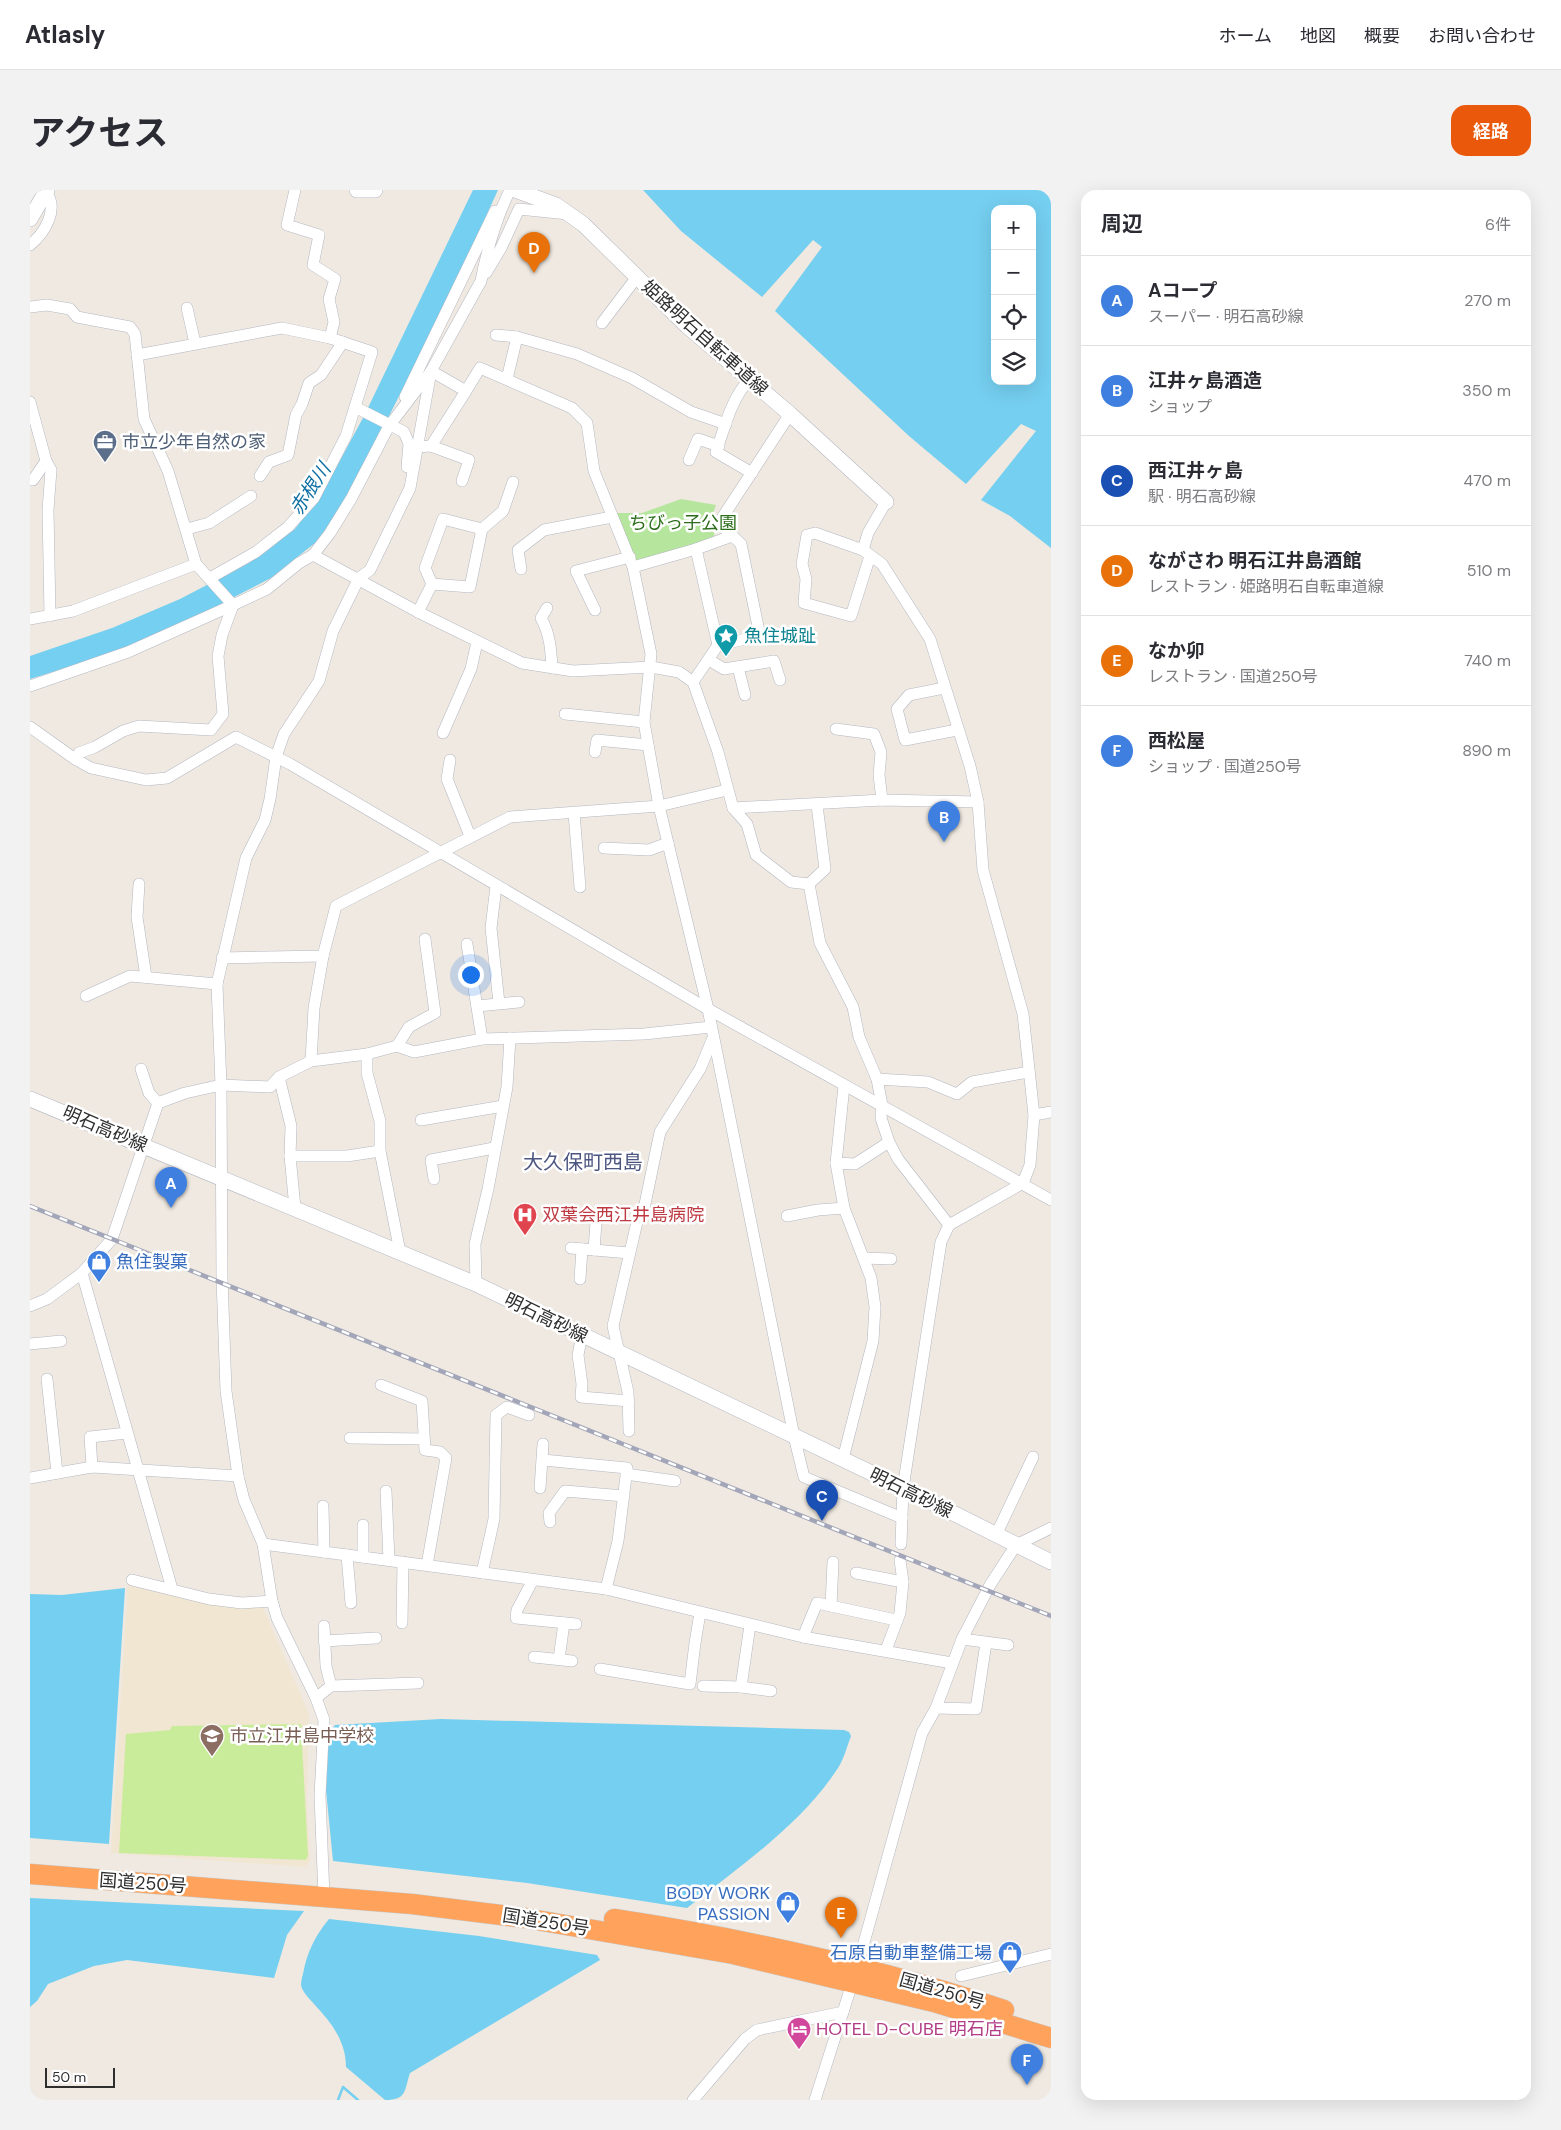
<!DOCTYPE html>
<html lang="ja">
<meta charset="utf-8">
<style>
body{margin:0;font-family:"DM Sans","Noto Sans JP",sans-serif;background:#f2f2f3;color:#2b2b33}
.controls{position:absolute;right:15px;top:15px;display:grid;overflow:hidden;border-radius:10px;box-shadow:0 5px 20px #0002}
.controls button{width:45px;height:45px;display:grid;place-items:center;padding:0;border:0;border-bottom:1px solid #e1e1e2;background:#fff;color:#2b2b33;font:25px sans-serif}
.scale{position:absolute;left:15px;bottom:12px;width:70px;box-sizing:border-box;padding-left:5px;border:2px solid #2e2e2e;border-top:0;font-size:14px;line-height:18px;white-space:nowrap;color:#2e2e2e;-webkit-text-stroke:4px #fff;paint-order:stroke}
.you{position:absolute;left:440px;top:784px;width:18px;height:18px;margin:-12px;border:4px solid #fff;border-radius:50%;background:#1a73e8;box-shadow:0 0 0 8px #1a73e833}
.badge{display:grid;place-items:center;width:32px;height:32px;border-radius:50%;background:#ea580c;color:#fff;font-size:16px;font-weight:700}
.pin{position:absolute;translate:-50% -41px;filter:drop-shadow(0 1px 2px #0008)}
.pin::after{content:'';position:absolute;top:26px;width:18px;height:15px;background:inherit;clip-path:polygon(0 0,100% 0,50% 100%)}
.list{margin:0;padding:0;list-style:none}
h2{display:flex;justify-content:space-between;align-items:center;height:65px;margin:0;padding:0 20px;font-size:21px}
h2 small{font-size:16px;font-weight:400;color:#7c7c81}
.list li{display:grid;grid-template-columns:32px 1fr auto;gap:15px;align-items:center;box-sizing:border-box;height:90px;padding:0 20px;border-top:1px solid #e1e1e2}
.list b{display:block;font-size:19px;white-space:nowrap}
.list p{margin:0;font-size:16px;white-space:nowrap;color:#7c7c81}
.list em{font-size:16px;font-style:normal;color:#7c7c81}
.icon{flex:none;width:28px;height:28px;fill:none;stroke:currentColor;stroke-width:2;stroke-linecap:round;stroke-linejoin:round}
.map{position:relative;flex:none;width:1021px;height:1910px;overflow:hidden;border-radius:15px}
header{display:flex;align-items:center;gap:30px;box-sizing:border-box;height:70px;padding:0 25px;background:#fff;border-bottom:1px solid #e1e1e2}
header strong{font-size:24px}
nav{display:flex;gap:28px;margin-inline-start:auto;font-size:18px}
.intro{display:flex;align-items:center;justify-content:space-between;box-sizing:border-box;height:120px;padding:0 30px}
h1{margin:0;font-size:35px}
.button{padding:12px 22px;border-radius:15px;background:#ea580c;color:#fff;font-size:18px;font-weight:700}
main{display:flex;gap:30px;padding:0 30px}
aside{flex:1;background:#fff;border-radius:15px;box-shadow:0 5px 20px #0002}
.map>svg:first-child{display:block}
.education{fill:#f0e6d1}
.green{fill:#b6e59e}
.pitch{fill:#c9ec9a}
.water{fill:#75cff0;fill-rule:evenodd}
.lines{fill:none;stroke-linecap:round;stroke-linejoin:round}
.stream{stroke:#75cff0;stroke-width:2.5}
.street-casing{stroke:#b4b7c1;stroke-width:12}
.secondary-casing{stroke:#b4b7c1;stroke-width:16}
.highway-casing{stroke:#c9c9c9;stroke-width:21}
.street{stroke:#fff;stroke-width:11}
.secondary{stroke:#fff;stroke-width:15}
.highway{stroke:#ffa35c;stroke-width:20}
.rail-casing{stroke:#a3a6b8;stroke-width:4.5}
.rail{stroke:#fff;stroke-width:2.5;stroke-dasharray:8;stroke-linecap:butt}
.labels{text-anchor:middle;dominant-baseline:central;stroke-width:5;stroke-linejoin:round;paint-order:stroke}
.street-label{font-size:18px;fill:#2e2e2e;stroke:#fff}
.service-label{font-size:18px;fill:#4e5e75;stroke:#fff;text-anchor:start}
.park-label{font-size:18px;fill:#2c6e1b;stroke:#fff}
.culture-label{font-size:18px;fill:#0d838f;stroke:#fff;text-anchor:start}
.health-label{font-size:18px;fill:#be3a42;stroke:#fff;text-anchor:start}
.shop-label{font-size:18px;fill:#366cbe;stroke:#fff;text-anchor:end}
.education-label{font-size:18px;fill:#785e54;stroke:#fff;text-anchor:start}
.hotel-label{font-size:18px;fill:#b23c85;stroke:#fff;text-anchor:start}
.water-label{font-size:19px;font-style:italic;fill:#0d6fa3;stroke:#fff}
.quarter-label{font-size:20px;fill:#4d5680;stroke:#fff}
</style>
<header>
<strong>Atlasly</strong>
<nav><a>ホーム</a><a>地図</a><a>概要</a><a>お問い合わせ</a></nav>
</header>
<div class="intro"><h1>アクセス</h1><a class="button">経路</a></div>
<main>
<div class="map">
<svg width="1021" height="1910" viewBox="0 0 1021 1910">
<rect width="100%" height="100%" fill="#efe9e1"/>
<!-- education -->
<polygon class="education" points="98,1394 178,1414 233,1418 279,1524 277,1610 280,1670 276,1677 81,1663"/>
<!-- green -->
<polygon class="green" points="651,309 686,315 681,330 685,348 605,374 585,323 612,323"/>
<!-- pitch -->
<polygon class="pitch" points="271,1534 278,1666 276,1670 89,1663 96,1544 140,1540 142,1536"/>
<!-- water -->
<g class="water">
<polygon points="443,0 468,0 421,103 354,236 304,330 285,353 241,388 175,422 88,462 0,489 0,466 82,438 150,409 219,373 265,339 293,302 334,226"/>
<path d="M613,0H1021V358L980,326L951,310L1006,241L991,234L936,294L879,246L745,121L792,57L783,50L732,107L651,41ZM965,19H1002V191H965Z"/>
<polygon points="95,1398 79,1654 0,1648 0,1404 32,1405"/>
<path d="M411,1529L814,1540L819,1542L821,1546C817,1556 814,1569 808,1578C770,1636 710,1676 657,1718L497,1693L303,1671L296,1600L299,1542L305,1535Z"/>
<polygon points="0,1708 274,1721 257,1745 244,1788 97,1770 64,1776 18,1794 7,1811 0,1817"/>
<path d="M299,1729L449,1746L567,1765L570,1770L380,1883C374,1901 377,1910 355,1910L316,1877C316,1851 301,1832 284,1814C280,1809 272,1802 271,1795C271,1792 272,1787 273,1784C277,1762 285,1746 299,1729Z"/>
</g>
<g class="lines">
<!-- stream -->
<polyline class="stream" points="308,1910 313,1897 328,1910"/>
<defs>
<g id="street">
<polyline points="265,0 257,35 289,45 283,75 305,89 299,109 304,132 300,148"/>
<path d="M0,55C15,43 29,19 16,2"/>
<polyline points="456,83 471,58 489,19 538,24"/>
<polyline points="0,117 17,115 40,119 47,127 100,137 105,144 114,229 138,281 166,374 203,415"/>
<polyline points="157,118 165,153"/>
<polyline points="572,133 607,87"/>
<polyline points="466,145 487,147 547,164 602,188 661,222 696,234"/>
<polyline points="107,165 252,138 300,148 342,162 316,246 284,308 258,337 226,362 180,388"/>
<polyline points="477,189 487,147"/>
<path d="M720,189C701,208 695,237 686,262L722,283"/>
<polyline points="375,207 465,21"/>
<polyline points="0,212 16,271 21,280 18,320 20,426"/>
<polyline points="325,217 374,242 379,254 377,277"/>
<polyline points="401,256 439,270 432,291"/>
<polyline points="387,257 401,256 436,201"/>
<polyline points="659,270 668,249 689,256"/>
<polyline points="230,286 239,272 258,265 266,225 272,214 279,193 291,185 313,152"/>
<polyline points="0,290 3,290 16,271"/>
<polyline points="856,312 838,343 833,360 852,374 900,449 940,576 948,612 953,680 993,824 1004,925 1000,975 993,993 919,1035 911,1052 873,1298 871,1354"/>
<polyline points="157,339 179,333 221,306"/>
<polyline points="666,359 688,455"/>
<polyline points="833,360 785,343 777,345 772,374 776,389 774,413 821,426 840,366"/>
<polyline points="283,365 300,343 321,309 359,236 401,181 436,201 450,178 542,218 557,233 564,281 603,377 621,464 614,532 629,616 678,819 764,1246 774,1287 872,1328"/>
<polyline points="603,377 666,359 702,346"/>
<polyline points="491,379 488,360 514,340 582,327"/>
<polyline points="402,394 440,397 452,339"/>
<path d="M517,418L511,428C520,444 521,460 522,478"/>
<polyline points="565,420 546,381 600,367"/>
<polyline points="388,422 402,394 395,378 413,329 452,339 473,321 483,292"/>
<polyline points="0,429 43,421 166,374"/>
<polyline points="679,470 694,479 744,471 750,490"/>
<polyline points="708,477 715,505"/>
<polyline points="663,492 688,455 730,446 711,354 694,338 692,328 760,224"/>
<polyline points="0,496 98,462 203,415 237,399 269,373 283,365 388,422 492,473 543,481 621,477 649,482 663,492 688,562 703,618 852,610 948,612"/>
<polyline points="914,498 879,505 867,519 875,550 927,540"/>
<polyline points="535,524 614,532"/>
<polyline points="0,537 45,569 61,578 116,590 137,588 206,547 260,574 678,819 1021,1010"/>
<polyline points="806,539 844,544 851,562 849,585 852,610"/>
<polyline points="413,543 441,479 447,452"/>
<polyline points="565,562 567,550 618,555"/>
<polyline points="45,569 49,563 65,557 93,541 109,536 181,540 193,524 188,466 192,445 203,415"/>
<polyline points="420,570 417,589 440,646"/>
<polyline points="787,615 795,679 779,694 790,753 823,817 829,847 847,889 852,915 851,928 859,952 868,969 919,1035"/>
<polyline points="703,618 717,634 726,665 761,692 779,694"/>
<polyline points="544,623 550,697"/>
<polyline points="574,658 619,660 638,653"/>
<polyline points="109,694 107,727 116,787"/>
<polyline points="466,696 461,738 469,813"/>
<polyline points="437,754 452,849"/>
<polyline points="192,768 293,766 306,716 480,627 629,616 697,600"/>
<polyline points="56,806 100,786 187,794"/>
<polyline points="447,816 489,812"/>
<polyline points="367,856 379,837 405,823 395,749"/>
<polyline points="337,864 337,883 350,931 350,961 370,1062"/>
<polyline points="281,871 284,818 293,766"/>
<polyline points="111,879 119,903 128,913"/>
<polyline points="249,887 261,936 260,966 265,1018"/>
<polyline points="847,889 898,892 927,904 942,892 999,882"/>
<polyline points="1004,925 1021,922"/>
<polyline points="391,930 473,916"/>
<polyline points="260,966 317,966 350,961"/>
<polyline points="806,973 825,974 859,952"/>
<polyline points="404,989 401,970 464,958"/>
<polyline points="757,1026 788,1020 814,1018"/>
<polyline points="541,1058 599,1063"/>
<polyline points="564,1060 566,1032"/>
<polyline points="834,1068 861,1069"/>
<polyline points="52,1083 142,1399"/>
<polyline points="550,1089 552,1059"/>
<polyline points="446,1094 445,1054 458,999 477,897 480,848"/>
<polyline points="0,1116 17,1109 52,1083 82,1049 128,913 155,903 191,895 240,897 249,887 281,871 337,864 367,856 384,862 452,849 614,844 681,837"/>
<polyline points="552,1145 548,1165 552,1194 551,1207 599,1211"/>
<polyline points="0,1154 31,1151"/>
<polyline points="17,1189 27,1283"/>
<polyline points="351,1195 392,1211 395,1260 410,1262 416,1268 397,1375"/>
<polyline points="599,1241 598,1202 583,1136 607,1032 615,1014 630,942 670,879 683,848"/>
<polyline points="320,1248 394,1249"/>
<polyline points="813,1269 843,1151 845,1117 841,1088 814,1018 806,973 814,896"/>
<polyline points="513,1270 597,1278 588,1351 576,1399"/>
<polyline points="62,1277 60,1247 97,1243"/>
<polyline points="596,1284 645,1291"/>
<polyline points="0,1288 62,1277 208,1286"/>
<polyline points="510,1298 513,1254"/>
<polyline points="356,1301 359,1370"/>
<polyline points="293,1316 294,1362"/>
<polyline points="520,1332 519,1323 535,1301 594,1306"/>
<polyline points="966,1345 1003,1267"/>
<polyline points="233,1354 576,1399 773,1447 922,1473"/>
<polyline points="317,1365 321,1413"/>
<polyline points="333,1367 333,1335"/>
<polyline points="452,1383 464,1329 466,1225 477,1217 499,1225"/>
<polyline points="826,1383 873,1392"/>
<polyline points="102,1390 179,1409 212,1413 242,1411"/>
<polyline points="503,1390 487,1420 486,1428 546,1434"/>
<polyline points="801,1416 803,1372"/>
<polyline points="372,1433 373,1372"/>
<polyline points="294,1436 296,1476 301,1496"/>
<polyline points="773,1447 787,1413 866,1430"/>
<polyline points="932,1449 978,1455"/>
<polyline points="294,1451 346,1448"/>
<polyline points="856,1460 870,1423 873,1392 870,1370"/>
<polyline points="504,1467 542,1471"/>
<polyline points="529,1469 534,1433"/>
<polyline points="570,1479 660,1494 665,1453 670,1423"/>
<polyline points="673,1496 711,1497 741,1501"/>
<polyline points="711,1497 720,1435"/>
<polyline points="286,1508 301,1496 388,1493"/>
<polyline points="906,1518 946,1519 956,1453"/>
<path d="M294,1707L290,1606L294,1530L286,1508L247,1428L242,1411L233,1354L214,1310L208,1286L196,1201L192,1088L191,895L187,794L216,668L235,630L240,609L246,567L254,544L289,491L303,441L329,388L340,380L380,298L401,181L451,91C457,60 466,28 480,0"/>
<polyline points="931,1786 1021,1764"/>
<polyline points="663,1910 715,1849 727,1840 813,1822"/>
<polyline points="785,1910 827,1778 892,1543 906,1518 932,1449 960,1395 986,1355 1021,1338"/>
</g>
<g id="secondary">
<polyline points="327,0 345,0"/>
<polyline points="485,0 526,15 553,34 657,136 760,224 856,312"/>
<polyline points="0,29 17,0"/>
<polyline points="0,909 446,1094 873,1298 1021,1372"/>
</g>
<g id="highway">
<polyline points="0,1684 382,1714 495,1728 703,1764 904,1812 1021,1848"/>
<path d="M584,1729C716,1749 848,1778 974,1820"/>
</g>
</defs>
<!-- street casing -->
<use href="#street" class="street-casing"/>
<!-- secondary casing -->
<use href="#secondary" class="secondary-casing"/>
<!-- highway casing -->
<use href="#highway" class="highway-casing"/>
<!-- street -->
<use href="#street" class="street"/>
<!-- secondary -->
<use href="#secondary" class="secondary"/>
<!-- highway -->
<use href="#highway" class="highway"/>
<defs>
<g id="rail">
<polyline points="0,1016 1021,1426"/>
<polyline points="0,1907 5,1910"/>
</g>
</defs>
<!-- rail casing -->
<use href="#rail" class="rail-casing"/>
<!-- rail -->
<use href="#rail" class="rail"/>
</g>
<!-- icons -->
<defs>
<symbol id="office-pin" viewBox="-11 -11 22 30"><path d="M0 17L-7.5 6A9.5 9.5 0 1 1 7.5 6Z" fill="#5c6f8a" stroke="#fff"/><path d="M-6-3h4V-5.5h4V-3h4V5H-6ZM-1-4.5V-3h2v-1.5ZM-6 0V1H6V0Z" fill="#fff"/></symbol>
<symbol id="sight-pin" viewBox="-11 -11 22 30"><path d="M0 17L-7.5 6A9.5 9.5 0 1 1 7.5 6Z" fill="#0f9aa8" stroke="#fff"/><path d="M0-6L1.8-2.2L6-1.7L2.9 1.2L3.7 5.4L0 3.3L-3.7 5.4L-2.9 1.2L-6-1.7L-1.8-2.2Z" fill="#fff"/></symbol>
<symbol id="hospital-pin" viewBox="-11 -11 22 30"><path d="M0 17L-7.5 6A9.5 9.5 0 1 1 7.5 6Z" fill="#e0444e" stroke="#fff"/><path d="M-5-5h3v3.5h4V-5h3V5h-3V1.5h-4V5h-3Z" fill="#fff"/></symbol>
<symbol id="shop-pin" viewBox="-11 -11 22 30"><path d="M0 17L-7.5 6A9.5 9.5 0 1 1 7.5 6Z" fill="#3f7fe0" stroke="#fff"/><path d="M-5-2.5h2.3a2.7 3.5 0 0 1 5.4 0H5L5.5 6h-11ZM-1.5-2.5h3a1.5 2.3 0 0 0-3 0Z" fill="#fff"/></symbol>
<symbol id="school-pin" viewBox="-11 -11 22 30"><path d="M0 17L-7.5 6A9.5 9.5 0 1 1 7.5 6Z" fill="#8d6e63" stroke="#fff"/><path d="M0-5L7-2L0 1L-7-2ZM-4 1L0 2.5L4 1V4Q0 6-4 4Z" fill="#fff"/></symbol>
<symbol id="hotel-pin" viewBox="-11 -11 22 30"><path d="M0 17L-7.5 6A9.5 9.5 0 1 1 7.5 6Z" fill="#d1479c" stroke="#fff"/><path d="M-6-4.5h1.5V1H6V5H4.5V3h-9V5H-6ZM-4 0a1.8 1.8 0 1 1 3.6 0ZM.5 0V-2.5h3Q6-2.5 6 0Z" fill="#fff"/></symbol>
</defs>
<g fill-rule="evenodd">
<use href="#office-pin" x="61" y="238" width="28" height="38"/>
<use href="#sight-pin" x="682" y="432" width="28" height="38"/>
<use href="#hospital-pin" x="481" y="1011" width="28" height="38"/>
<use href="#shop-pin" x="55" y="1058" width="28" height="38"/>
<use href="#school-pin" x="168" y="1532" width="28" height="38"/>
<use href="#shop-pin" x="744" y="1699" width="28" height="38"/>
<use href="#shop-pin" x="966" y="1749" width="28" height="38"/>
<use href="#hotel-pin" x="755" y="1825" width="28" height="38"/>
</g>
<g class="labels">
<!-- street labels -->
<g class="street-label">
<text transform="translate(675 148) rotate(42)">姫路明石自転車道線</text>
<text transform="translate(75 939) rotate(23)">明石高砂線</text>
<text transform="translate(516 1128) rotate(26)">明石高砂線</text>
<text transform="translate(881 1303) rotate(26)">明石高砂線</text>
<text transform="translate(113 1693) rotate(4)">国道250号</text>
<text transform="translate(516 1732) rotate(9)">国道250号</text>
<text transform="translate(912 1801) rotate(16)">国道250号</text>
</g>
<!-- service labels -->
<g class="service-label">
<text x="92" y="252">市立少年自然の家</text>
</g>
<!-- park labels -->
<g class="park-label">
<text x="653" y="333">ちびっ子公園</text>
</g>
<!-- culture labels -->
<g class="culture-label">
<text x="714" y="446">魚住城趾</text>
</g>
<!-- health labels -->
<g class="health-label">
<text x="512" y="1025">双葉会西江井島病院</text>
</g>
<!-- shop labels -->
<g class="shop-label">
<text x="86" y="1072" text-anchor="start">魚住製菓</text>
<text x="740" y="1703">BODY WORK<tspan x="740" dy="21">PASSION</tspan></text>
<text x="962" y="1763">石原自動車整備工場</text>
</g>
<!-- education labels -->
<g class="education-label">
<text x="200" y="1546">市立江井島中学校</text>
</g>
<!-- hotel labels -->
<g class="hotel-label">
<text x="786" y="1839">HOTEL D-CUBE 明石店</text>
</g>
<!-- water labels -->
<g class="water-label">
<text transform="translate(280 299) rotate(-57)">赤根川</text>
</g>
<!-- quarter labels -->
<g class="quarter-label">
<text x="553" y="972">大久保町西島</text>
</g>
</g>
</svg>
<div class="controls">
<button>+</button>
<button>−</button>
<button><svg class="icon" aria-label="locate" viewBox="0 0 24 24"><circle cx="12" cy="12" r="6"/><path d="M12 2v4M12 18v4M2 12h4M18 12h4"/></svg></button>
<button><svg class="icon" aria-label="layers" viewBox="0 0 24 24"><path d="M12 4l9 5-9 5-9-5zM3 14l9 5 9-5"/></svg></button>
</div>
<div class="scale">50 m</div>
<div class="you"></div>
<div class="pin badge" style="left:141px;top:1018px;background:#3f7fe0">A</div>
<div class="pin badge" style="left:914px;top:652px;background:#3f7fe0">B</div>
<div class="pin badge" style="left:792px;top:1331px;background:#1a4fb4">C</div>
<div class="pin badge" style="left:504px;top:83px;background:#e8710a">D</div>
<div class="pin badge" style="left:811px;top:1748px;background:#e8710a">E</div>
<div class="pin badge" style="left:997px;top:1895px;background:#3f7fe0">F</div>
</div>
<aside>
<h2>周辺<small>6件</small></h2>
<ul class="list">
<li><span class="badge" style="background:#3f7fe0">A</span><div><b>Aコープ</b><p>スーパー · 明石高砂線</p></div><em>270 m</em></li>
<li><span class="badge" style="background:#3f7fe0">B</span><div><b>江井ヶ島酒造</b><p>ショップ</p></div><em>350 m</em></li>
<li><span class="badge" style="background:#1a4fb4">C</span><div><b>西江井ヶ島</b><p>駅 · 明石高砂線</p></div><em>470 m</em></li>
<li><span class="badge" style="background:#e8710a">D</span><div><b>ながさわ 明石江井島酒館</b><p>レストラン · 姫路明石自転車道線</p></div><em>510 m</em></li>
<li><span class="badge" style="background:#e8710a">E</span><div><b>なか卯</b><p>レストラン · 国道250号</p></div><em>740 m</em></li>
<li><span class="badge" style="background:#3f7fe0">F</span><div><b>西松屋</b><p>ショップ · 国道250号</p></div><em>890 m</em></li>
</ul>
</aside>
</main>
